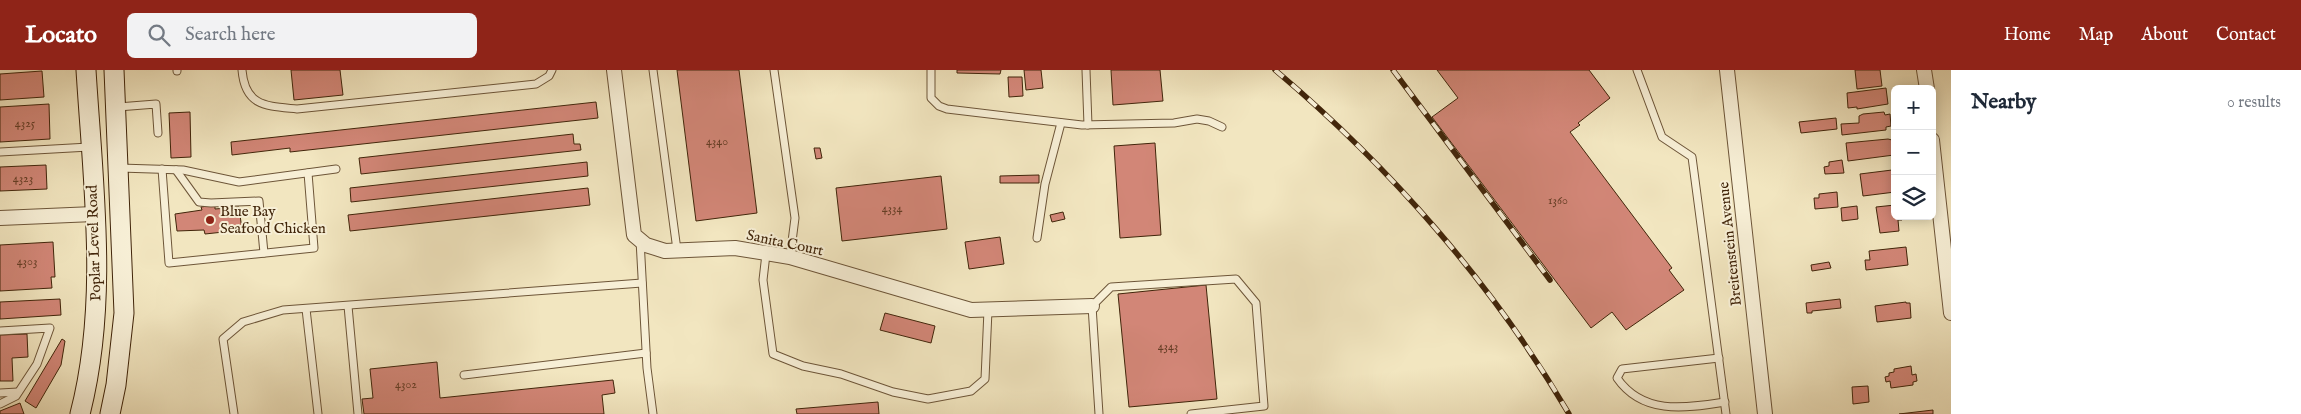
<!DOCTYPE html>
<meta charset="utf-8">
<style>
body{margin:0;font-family:"IM FELL English",serif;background:#f2f2f3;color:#1f2937}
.controls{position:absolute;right:15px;top:15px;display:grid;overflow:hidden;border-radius:8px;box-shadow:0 2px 12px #0003}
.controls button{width:45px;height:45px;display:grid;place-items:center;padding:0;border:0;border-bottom:1px solid #e0e1e3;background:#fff;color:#1f2937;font:25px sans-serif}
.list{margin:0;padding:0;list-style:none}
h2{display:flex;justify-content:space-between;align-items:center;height:65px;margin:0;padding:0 20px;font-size:21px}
h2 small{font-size:16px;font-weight:400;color:#747a83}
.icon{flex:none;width:28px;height:28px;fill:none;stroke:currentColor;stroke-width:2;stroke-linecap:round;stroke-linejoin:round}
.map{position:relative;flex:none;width:1951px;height:344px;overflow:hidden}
header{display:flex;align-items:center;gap:30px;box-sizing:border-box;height:70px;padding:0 25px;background:#8f2418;color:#fff}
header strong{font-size:24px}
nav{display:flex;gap:28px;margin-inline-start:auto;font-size:18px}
.search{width:350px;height:45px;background:#f2f2f3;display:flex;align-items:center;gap:12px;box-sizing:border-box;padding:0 18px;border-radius:8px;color:#747a83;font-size:19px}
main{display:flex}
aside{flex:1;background:#fff}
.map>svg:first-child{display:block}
.building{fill:#d28677;stroke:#41250a}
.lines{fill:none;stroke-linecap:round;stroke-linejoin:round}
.lane-casing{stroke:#6d5538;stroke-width:9}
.street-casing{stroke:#6d5538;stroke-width:16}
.secondary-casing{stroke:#41250a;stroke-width:21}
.lane{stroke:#f7efd6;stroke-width:7}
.street{stroke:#f7efd6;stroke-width:14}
.secondary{stroke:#f7efd6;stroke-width:19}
.rail-casing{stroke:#41250a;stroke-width:5.5}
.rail{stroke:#f7efd6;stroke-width:4;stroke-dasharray:11;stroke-linecap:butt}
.poi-dot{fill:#8f2418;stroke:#f7efd6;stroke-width:2}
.labels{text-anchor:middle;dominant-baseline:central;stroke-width:4;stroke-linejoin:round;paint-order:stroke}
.number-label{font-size:12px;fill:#653d25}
.poi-label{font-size:15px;fill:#41250a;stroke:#f7efd6;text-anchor:start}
.street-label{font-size:15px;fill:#41250a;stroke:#f7efd6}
</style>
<header>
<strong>Locato</strong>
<div class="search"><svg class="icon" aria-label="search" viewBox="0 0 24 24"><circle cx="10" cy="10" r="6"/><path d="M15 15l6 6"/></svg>Search here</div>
<nav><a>Home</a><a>Map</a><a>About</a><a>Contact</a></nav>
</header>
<main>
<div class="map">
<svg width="1951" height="344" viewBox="0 0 1951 344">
<rect width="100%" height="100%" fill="#f2e6c0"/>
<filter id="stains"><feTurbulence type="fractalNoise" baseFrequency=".004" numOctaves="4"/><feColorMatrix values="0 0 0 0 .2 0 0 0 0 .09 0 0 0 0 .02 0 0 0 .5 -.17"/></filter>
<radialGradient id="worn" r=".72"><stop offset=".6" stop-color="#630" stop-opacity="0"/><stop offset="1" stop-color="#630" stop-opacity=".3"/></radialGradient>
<!-- building -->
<g class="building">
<polygon points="291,0 340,0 343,25 294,30"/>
<polygon points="677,0 739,0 757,143 696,151"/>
<polygon points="957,0 1001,0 1000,4 957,3"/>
<polygon points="1024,0 1041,0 1043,18 1026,20"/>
<polygon points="1111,0 1160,0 1163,31 1113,35"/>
<polygon points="1437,0 1589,0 1610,28 1578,53 1580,55 1570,62 1672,198 1669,200 1684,220 1626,260 1612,242 1591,258 1432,47 1458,28"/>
<polygon points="1855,0 1880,0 1882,16 1857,19"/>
<polygon points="42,1 44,27 0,30 0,4"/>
<polygon points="1008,7 1022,7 1023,26 1009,27"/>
<polygon points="1886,18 1888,34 1857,39 1857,37 1848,38 1847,23"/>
<polygon points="596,32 598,48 290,82 290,78 232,85 231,72"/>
<polygon points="49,34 50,69 0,72 0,37"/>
<polygon points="190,42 191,87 171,88 169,43"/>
<polygon points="1884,42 1885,45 1890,44 1891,56 1886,57 1886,60 1842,65 1841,54 1859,53 1859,46 1863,44"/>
<polygon points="1836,48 1837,59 1801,63 1799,52"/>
<polygon points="573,64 574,74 580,74 581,80 361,104 359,88"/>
<polygon points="1888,69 1892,70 1894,85 1848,91 1846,73"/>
<polygon points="1155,73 1161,165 1120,168 1114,76"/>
<polygon points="814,78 820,78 822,88 816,89"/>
<polygon points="1842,90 1844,103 1825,104 1824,97 1829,96 1829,92"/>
<polygon points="587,92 588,106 351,132 350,118"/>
<polygon points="46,95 47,119 0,121 0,97"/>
<polygon points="1892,100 1895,122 1863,126 1860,104"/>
<polygon points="1039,105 1039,113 1000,113 1000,106"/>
<polygon points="941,106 947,159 842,171 836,118"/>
<polygon points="588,118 590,135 350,161 348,145"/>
<polygon points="1837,122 1838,137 1815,139 1814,128 1819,128 1819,124"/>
<polygon points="215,135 215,139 239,137 242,160 205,164 204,160 177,161 175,144 202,140 201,137"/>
<polygon points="1895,135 1895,146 1902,146 1902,150 1898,150 1899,161 1880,163 1876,137"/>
<polygon points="1857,136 1858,149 1842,151 1841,138"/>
<polygon points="1063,142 1065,149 1052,152 1050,145"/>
<polygon points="1000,167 1004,194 969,199 965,172"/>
<polygon points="53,172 55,207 51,207 52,218 0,221 0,175"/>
<polygon points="1906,177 1908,195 1866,200 1865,190 1870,190 1869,181"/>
<polygon points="1829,192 1831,198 1812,201 1811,195"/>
<polygon points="1206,215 1217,329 1129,337 1118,224"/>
<polygon points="60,229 61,245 0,249 0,232"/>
<polygon points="1840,229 1841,238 1812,241 1812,243 1807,243 1806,233"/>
<polygon points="1906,232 1906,233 1910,233 1911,248 1877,252 1875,236"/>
<polygon points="885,243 935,256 931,273 880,260"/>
<polygon points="27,264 28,287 12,288 13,311 0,311 0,265"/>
<polygon points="62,269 65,271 61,295 36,338 25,331"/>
<polygon points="437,292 440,328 613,310 615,323 602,325 604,344 364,344 362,329 373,328 370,299"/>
<polygon points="1911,296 1912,305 1916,304 1917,311 1913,312 1913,315 1891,318 1890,311 1886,312 1885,307 1889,306 1889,303 1894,302 1894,299"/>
<polygon points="1868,316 1869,332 1853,334 1852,317"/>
<polygon points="878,332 879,344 797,344 796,339"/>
<polygon points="20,333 24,344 0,344 0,341"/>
<polygon points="1933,340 1933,344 1899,344"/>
</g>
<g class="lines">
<defs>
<g id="lane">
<polyline points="177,0 177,1"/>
<path d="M242,0C245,37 267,36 297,39L536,14L549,6L552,0"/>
<polyline points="653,0 677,180"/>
<polyline points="774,0 795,148 790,187"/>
<polyline points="931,0 931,28 939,36 947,39 1082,55 1174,53 1197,49 1209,51 1222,57"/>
<polyline points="1086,0 1088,55"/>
<polyline points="1637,0 1662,67 1692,87 1726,344"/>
<polyline points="118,37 156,34 158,63"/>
<polyline points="0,82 89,77"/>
<polyline points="120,98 183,100 239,112 336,99"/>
<polyline points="162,99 169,193 314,178 308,103"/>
<polyline points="176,100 199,132 211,133 259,131 264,183"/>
<polyline points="1037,168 1045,114 1061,53"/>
<polyline points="640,170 647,298 653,344"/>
<polyline points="766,184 763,210 773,284 803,296 841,304 893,322 928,329 971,321 985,309 988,240"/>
<polyline points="348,236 358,344"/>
<polyline points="306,239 318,344"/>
<polyline points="0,261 50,258 37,294 16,326 0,334"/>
<path d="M1719,288L1622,299L1617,308C1642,344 1682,339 1725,332"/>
<polyline points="464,305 646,283"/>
<polyline points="0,323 18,322"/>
<polyline points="234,344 223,269 243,252 283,240 642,213"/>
<polyline points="1099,344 1092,236 1111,217 1236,209 1256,233 1264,336 1191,344"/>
</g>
<g id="street">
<polyline points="614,0 634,165 646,175 665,181 735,178 790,187 971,240 1092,236"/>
<polyline points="1727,0 1765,344"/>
<polyline points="1924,0 1927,19"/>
<polyline points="1932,70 1951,243"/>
<polyline points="0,148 94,144"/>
</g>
<g id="secondary">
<path d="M80,344C109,232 93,114 86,0"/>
<polyline points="110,344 116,315 124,243 114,0"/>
</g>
</defs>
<!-- lane casing -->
<use href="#lane" class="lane-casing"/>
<!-- street casing -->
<use href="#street" class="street-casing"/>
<!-- secondary casing -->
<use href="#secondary" class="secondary-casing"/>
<!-- lane -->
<use href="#lane" class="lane"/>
<!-- street -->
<use href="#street" class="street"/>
<!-- secondary -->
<use href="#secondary" class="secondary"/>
<defs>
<g id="rail">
<path d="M1275,0C1390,97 1493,214 1569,344"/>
<polyline points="1393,0 1550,210"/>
</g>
</defs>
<!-- rail casing -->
<use href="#rail" class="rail-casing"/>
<!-- rail -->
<use href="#rail" class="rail"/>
</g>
<!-- markers -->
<circle class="poi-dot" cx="210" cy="150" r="5"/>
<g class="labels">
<!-- number labels -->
<g class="number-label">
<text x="25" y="53">4325</text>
<text x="717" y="71">4340</text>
<text x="23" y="108">4323</text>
<text x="1558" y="130">1360</text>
<text x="892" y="138">4334</text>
<text x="27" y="191">4303</text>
<text x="1168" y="276">4343</text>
<text x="406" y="314">4302</text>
</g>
<!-- poi labels -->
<g class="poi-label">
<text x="220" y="141">Blue Bay<tspan x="220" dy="17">Seafood Chicken</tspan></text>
</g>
<!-- street labels -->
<g class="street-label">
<text transform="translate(94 173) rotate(-92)">Poplar Level Road</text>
<text transform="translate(785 173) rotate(12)">Sanita Court</text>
<text transform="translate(1730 174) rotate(-96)">Breitenstein Avenue</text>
</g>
</g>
<rect width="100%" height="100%" filter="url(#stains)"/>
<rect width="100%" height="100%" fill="url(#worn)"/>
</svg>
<div class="controls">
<button>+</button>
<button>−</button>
<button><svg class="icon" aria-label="layers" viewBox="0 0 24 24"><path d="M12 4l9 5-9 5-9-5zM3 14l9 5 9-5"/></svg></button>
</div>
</div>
<aside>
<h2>Nearby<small>0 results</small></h2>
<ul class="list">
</ul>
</aside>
</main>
